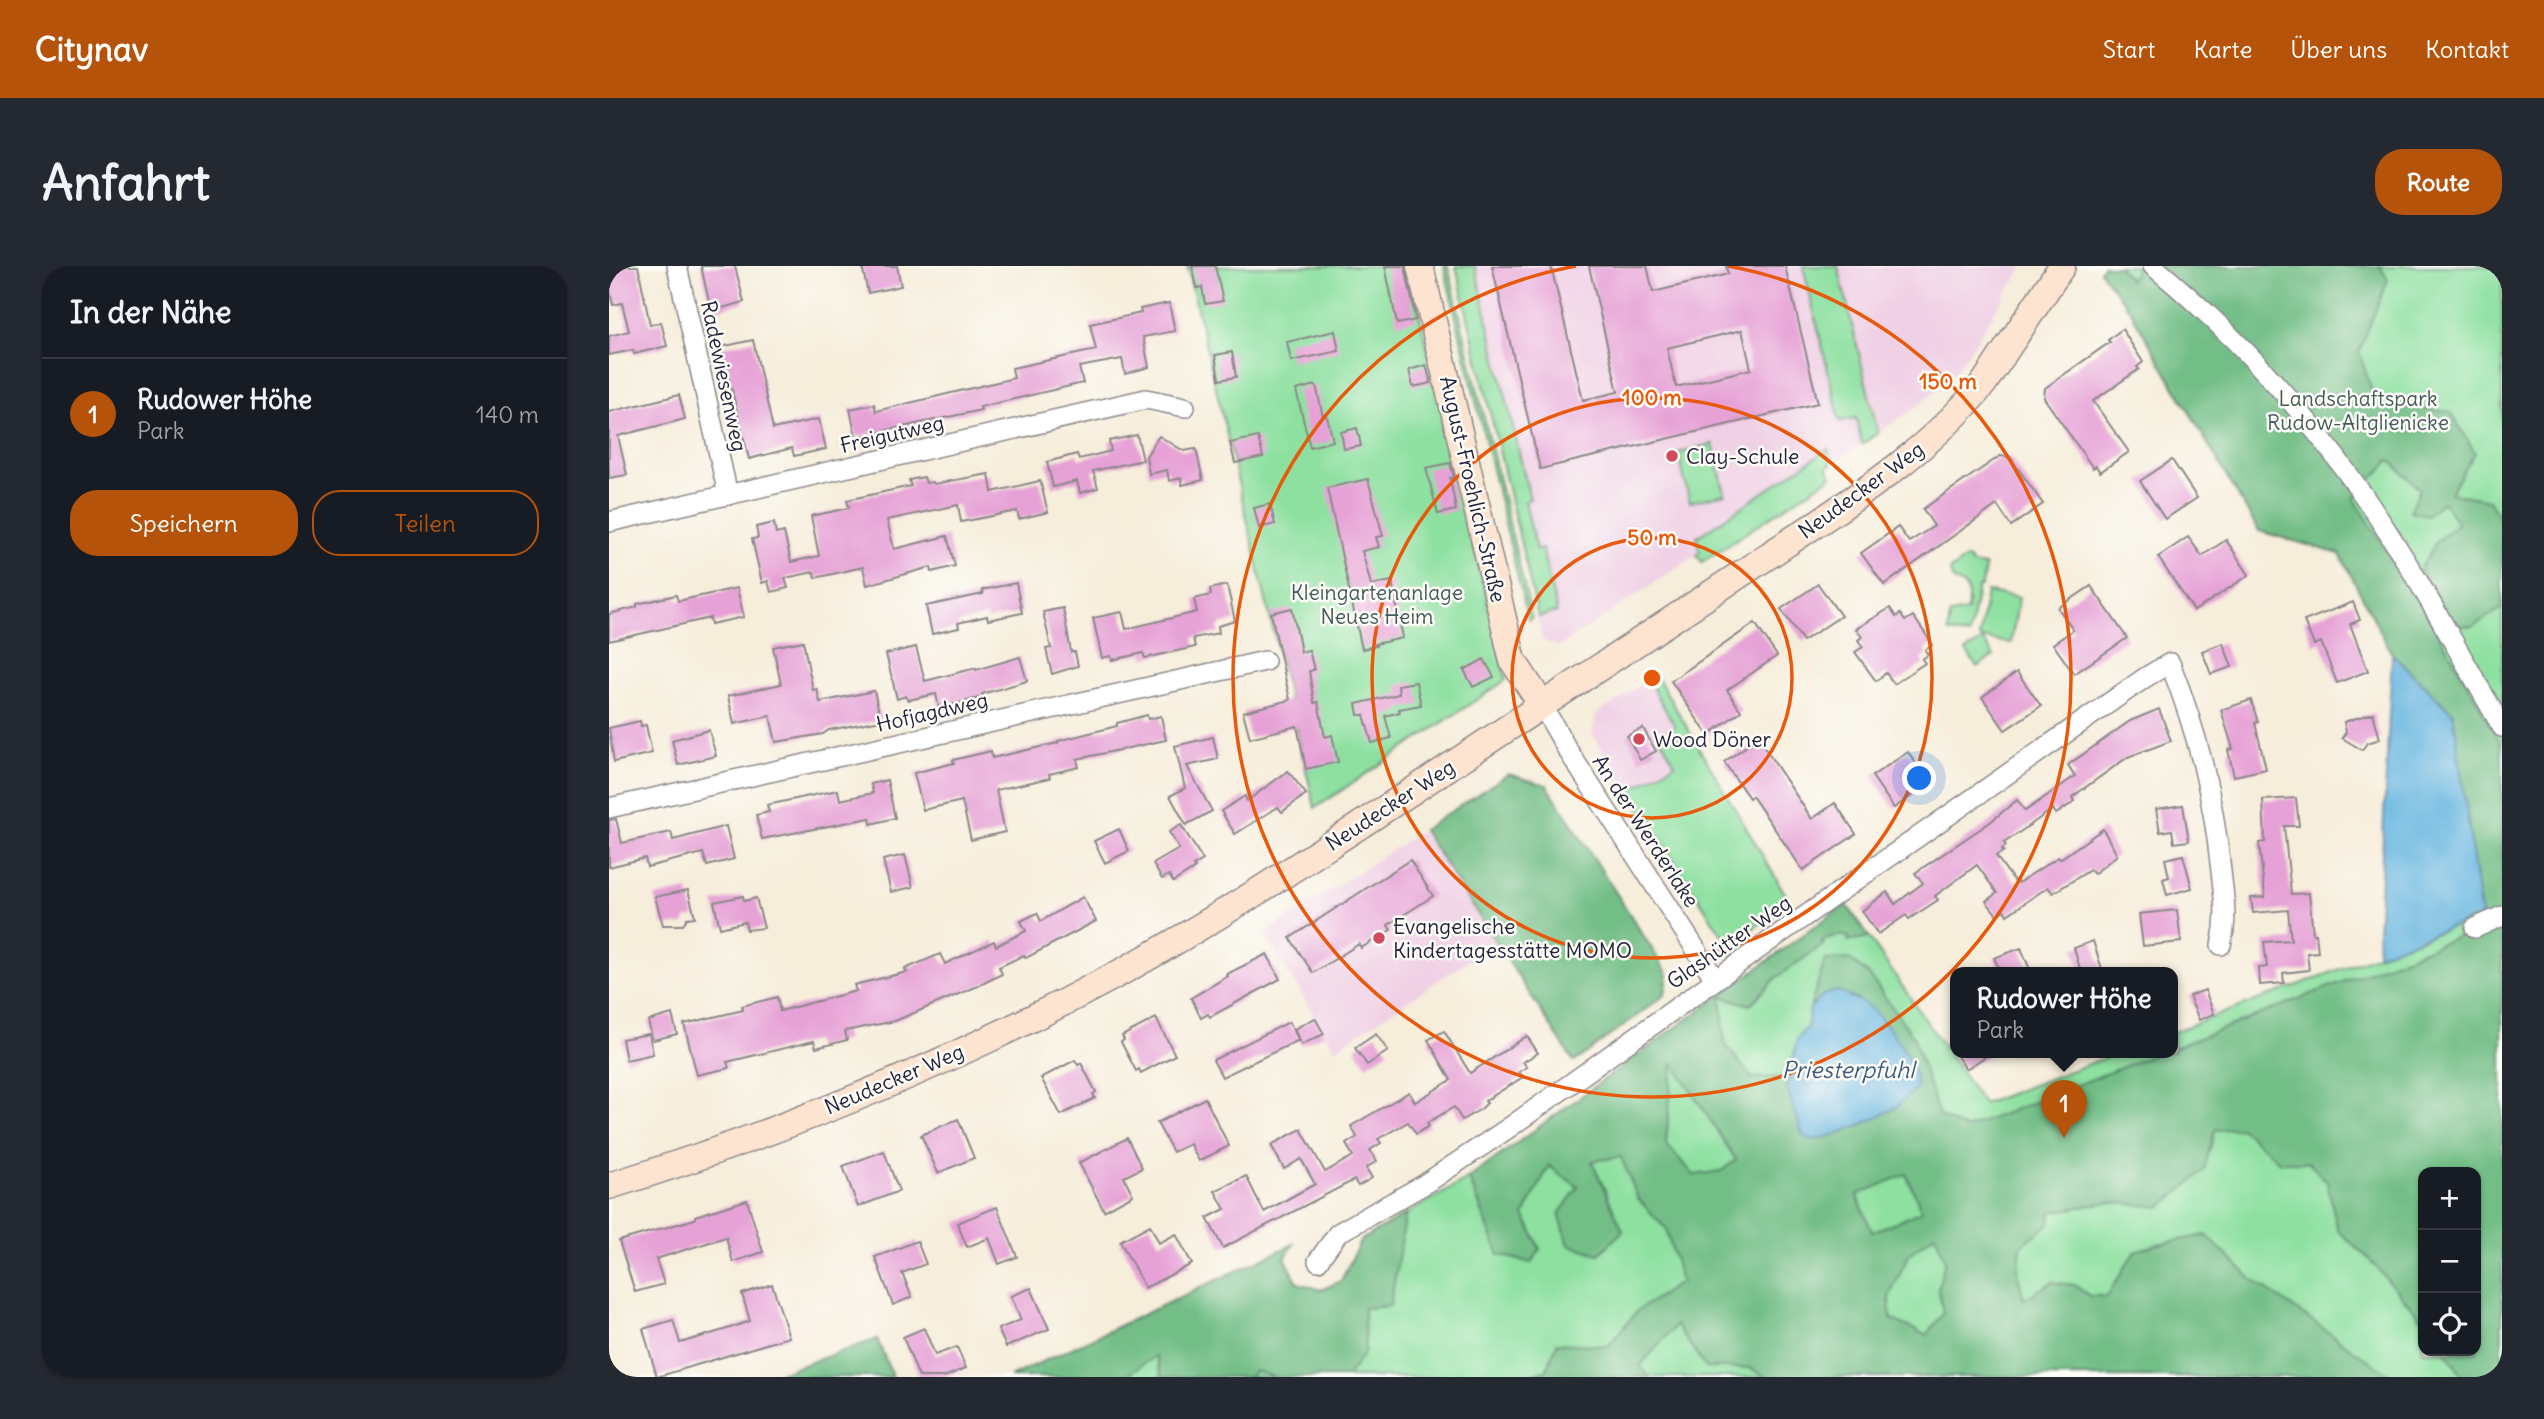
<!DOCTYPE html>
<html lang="de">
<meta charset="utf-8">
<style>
body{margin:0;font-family:Delius,sans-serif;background:#242831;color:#f1f3f6}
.controls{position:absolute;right:21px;bottom:21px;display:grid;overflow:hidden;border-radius:14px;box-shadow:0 2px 5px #0004}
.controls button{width:63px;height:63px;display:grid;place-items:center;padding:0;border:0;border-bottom:2px solid #363941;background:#171b24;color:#f1f3f6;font:35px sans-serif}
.you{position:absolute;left:1311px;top:513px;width:24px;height:24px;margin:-18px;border:5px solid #fff;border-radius:50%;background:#1a73e8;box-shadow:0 0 0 10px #1a73e833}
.badge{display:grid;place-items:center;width:46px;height:46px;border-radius:50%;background:#b45309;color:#fff;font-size:23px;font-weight:700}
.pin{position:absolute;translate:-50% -58px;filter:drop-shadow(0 2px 4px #0008)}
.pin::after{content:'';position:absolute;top:37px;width:24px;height:21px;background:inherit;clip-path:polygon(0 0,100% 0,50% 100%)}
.popup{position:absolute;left:1341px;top:701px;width:228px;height:91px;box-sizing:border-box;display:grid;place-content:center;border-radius:14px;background:#171b24;filter:drop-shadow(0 2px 5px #0005);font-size:23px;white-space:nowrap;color:#9ea1a6}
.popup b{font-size:26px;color:#f1f3f6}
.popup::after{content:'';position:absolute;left:50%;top:100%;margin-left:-14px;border:14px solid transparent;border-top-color:#171b24}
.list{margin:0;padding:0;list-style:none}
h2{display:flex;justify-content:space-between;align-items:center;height:91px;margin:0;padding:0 28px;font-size:30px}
h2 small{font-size:23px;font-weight:400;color:#9ea1a6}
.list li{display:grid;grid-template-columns:46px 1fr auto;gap:21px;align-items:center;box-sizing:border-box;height:112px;padding:0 28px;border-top:2px solid #363941}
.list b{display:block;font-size:26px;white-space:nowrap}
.list p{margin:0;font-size:23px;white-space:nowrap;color:#9ea1a6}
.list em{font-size:23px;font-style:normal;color:#9ea1a6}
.actions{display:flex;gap:14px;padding:21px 28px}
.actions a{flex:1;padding:16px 0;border:2px solid #b45309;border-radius:28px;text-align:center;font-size:24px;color:#b45309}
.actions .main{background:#b45309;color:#fff}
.icon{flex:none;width:38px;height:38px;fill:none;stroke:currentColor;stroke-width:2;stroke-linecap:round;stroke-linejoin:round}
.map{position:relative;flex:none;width:1893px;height:1111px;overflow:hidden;border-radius:28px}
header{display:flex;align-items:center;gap:42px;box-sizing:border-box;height:98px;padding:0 35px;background:#b45309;color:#fff}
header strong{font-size:33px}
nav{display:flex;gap:38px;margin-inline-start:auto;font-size:24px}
.intro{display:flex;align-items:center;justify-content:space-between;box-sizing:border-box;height:168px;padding:0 42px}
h1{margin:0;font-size:49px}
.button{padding:18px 32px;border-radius:28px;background:#b45309;color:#fff;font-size:24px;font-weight:700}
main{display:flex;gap:42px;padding:0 42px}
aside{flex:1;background:#171b24;border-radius:28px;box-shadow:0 2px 5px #0004}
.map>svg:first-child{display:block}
.built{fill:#f0d0e5}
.green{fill:#8de0a0;stroke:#58816e;stroke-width:2;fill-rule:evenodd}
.forest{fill:#72be86;stroke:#4a7060;stroke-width:2;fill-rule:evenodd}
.water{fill:#64b4df;stroke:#436b8d;stroke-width:2}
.building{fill:#e6a1d6;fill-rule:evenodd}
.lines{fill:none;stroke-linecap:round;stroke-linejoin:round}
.street-casing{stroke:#8c888a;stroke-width:22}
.secondary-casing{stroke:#8c888a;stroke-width:29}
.street{stroke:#fff;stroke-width:19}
.secondary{stroke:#fde4d1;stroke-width:26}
.ring{fill:none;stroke:#e8590c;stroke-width:3.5}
.poi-dot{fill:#d1495b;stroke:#fdfcf7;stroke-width:2.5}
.labels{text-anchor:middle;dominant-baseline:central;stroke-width:5;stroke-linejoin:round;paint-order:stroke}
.street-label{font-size:21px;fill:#22223b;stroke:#fdfcf7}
.park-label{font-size:21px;fill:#425b59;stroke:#fdfcf7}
.poi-label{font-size:21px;fill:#22223b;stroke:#fdfcf7;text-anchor:start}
.water-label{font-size:23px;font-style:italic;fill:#3c5c7d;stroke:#fdfcf7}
.centre{fill:#e8590c;stroke:#fdfcf7;stroke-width:3.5}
.ring-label{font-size:21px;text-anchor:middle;font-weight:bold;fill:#e8590c;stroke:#fdfcf7;stroke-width:5;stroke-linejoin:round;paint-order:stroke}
</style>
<header>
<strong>Citynav</strong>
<nav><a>Start</a><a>Karte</a><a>Über uns</a><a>Kontakt</a></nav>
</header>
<div class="intro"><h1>Anfahrt</h1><a class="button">Route</a></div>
<main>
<aside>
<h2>In der Nähe<small></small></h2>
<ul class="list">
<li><span class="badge">1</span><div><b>Rudower Höhe</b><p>Park</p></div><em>140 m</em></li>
</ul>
<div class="actions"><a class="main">Speichern</a><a>Teilen</a></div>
</aside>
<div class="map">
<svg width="1893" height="1111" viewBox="0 0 1893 1111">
<rect width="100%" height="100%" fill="#fdfcf7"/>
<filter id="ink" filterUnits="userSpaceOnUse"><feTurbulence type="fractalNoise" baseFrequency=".0143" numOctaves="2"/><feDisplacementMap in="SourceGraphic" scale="14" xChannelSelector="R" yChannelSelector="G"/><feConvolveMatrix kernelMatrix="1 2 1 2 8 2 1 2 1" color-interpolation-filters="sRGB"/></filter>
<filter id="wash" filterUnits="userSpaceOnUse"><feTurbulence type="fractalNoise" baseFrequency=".00686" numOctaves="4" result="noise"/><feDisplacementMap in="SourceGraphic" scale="28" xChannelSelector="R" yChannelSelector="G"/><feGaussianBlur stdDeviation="1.57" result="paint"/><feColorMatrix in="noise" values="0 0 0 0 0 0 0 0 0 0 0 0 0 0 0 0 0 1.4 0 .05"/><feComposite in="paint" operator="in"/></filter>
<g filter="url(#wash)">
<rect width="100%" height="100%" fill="#f6edda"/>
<!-- built -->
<g class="built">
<polygon points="847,0 1415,0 1350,101 1326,126 1306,142 950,381 934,375"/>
<polygon points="1039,414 1067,460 1066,498 1020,525 983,468 987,449"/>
<polygon points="814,564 886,677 726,783 655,667"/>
</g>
<!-- green -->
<g class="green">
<polygon points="578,0 799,0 897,414 706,542"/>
<polygon points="835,0 839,0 923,353 919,354"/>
<polygon points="847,0 866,0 921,233 916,235 927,284 933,283 948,346 929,351"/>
<polygon points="1194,0 1229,0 1269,167 1253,178 1247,152 1231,155"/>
<path d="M1494,0H1893V1111H401L685,978L676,992L689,1017L712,1024L732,1015L752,974L860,912L1237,638L1374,838L1511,786H1564V766L1872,650L1844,447L1783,388L1731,288L1650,265L1521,44L1491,5ZM1814,906H1867V1085H1814Z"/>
<polygon points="1104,178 1116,228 1081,236 1069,187"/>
<polygon points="1219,183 1222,198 1218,201 1223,210 1093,296 1088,289 1091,286 1088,271"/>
<path d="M1358,292L1363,298L1376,300L1373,320L1369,322L1360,370L1339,366L1341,348L1358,345C1364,305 1343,327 1341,304Z"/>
<polygon points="1378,326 1410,331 1402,377 1370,372"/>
<polygon points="1374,374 1385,390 1368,401 1357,385"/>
<polygon points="1047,409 1181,636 1131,672 1113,669 1020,525 1066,498 1051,471 1066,460 1039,414"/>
</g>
<!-- forest -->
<g class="forest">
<path d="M1494,0H1509L1521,14L1528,0H1771L1779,14L1750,85L1767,138L1842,146L1866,187L1841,227L1880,234L1893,257V342L1864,360H1845L1811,304L1827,276L1849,257L1834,236L1818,249L1801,245L1811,223L1781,194L1745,232L1840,385L1893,480V1111H1854L1836,1085H1867V906H1814V1054L1757,990L1729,965L1718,916L1699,896H1671L1632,862L1606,864L1595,905L1552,941L1500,936L1442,946L1441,957L1412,980L1409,1008L1415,1033L1443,1016L1465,1019L1481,1030H1498L1526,985L1549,978L1597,969L1644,1014L1784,1111H1158L1141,1102H1097L1067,1059L1031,1100L1041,1111H902L937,1105L948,1077L999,1080L1029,1044L1072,1016L1057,963L1029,933L1012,891L983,895L1014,965L990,988L960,979L950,948L969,921L940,900L915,949L931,983L923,997L890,989L860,912L1237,638L1260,671L1239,675L1240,671C1230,668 1222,670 1213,675L1215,678L1167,712L1141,739L1112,730L1116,778L1143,812L1181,811L1178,822L1225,869L1288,841L1307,818L1302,799L1291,778L1216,728L1201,742L1216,694L1240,693L1260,709L1304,770L1330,850L1356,863L1552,786H1564V782L1877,660L1872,650L1844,447L1783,388L1731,288L1650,265L1521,44L1491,5ZM1064,797L1127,894L1112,905L1085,909L1057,878ZM1297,908L1313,945L1263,966L1248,929ZM1326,968L1336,995L1329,1021L1334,1048L1317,1069L1282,1053L1280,1031L1300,988Z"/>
<polygon points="899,508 938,519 1059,708 1056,729 965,796 814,564"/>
<polygon points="797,948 781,1040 755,1042 756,1086 738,1111 666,1111 645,1105 641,1111 553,1111 547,1090 515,1111 401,1111 685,978 676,992 689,1017 712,1024 732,1015 752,974"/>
<polygon points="268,1073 284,1111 159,1111"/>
</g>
<!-- water -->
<g class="water">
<polygon points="1783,388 1844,447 1872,650 1768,689"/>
<path d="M1229,725C1238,730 1251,734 1259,740C1279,756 1308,797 1307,822L1288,841L1256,857L1225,869L1205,874L1194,870L1178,822L1188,773L1198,761L1201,742L1216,728Z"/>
</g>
<g id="blocks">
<!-- building -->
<g class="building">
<polygon points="19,0 29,0 41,59 52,56 58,80 25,88 24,84 0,89 0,70 20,65 13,37 4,39 0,21 0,4"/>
<polygon points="92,0 126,0 135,36 102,45"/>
<polygon points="253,0 288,0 292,20 259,27"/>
<polygon points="583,0 606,0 614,35 596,38 593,21 588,22"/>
<polygon points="776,0 796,0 807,54 788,58"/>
<path d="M883,0H942L974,134L1009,126L980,0H1038L1044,26L1119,8L1117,0H1176L1209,137L931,203ZM1133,64L1142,103L1067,121L1058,82Z"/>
<polygon points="560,37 566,65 534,71 540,101 516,108 513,93 470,101 474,117 371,141 372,144 247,171 241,143 265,138 267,145 405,112 403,102 487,84 481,58 532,47 531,43"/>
<polygon points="1513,63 1534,96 1528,101 1530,103 1484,135 1520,186 1491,206 1487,200 1484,202 1435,132 1436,122 1501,76 1499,74"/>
<polygon points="726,65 730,85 682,95 678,76"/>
<polygon points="144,74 164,163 210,153 217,183 185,190 183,182 140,193 112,81"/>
<polygon points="623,86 627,111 610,114 606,89"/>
<polygon points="817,99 822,117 804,121 800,104"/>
<polygon points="707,119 714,151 718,150 724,175 701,181 687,124"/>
<polygon points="70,129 76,153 9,170 18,209 0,212 0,146"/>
<polygon points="748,162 752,180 735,183 732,166"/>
<polygon points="528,169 534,194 484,205 489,222 471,227 468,215 444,221 438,196 468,188 470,193 502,185 500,175"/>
<polygon points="550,170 575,185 587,183 594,214 573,219 572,212 560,215 558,204 540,208 537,190"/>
<polygon points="649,171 654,191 626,197 621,177"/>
<polygon points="1391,190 1401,191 1434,238 1402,260 1388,239 1275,319 1252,287 1289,261 1300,276 1325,260 1314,243"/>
<polygon points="1563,194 1588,232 1556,253 1531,215"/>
<polygon points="841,197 845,211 841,212 847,244 829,248 817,202"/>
<polygon points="380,208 383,226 431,215 439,246 410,253 408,245 352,256 349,239 278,254 285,283 338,270 346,300 323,306 322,301 258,319 254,301 206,312 205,306 176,312 179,322 162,326 159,315 153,317 143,273 149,272 147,261 165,257 167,268 175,266 182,296 210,290 202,250 240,242 238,234 302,220 300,214 315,211 317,217 324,216 325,218"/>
<polygon points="759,213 774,270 767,271 770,281 753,285 762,319 783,315 794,372 766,378 767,380 753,383 718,222"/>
<polygon points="661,238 666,258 650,262 645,242"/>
<polygon points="1579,271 1593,290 1617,274 1640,309 1585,345 1549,291"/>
<polygon points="407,317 413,347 379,354 378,350 349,357 350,362 323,368 317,340 374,328 373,324"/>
<polygon points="1209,318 1232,350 1194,375 1172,343"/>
<polygon points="618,319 626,355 609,360 610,367 584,372 586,381 536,392 534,387 503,394 502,390 493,392 484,352 513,346 517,363 588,346 585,333 602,329 601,323"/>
<polygon points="1482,320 1518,372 1465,408 1444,378 1464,364 1449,342"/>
<polygon points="128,322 135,351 102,358 101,352 0,375 0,348 28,341 28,338 67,329 69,335"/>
<polygon points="1744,336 1751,354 1741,358 1759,405 1728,417 1712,376 1705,379 1695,355"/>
<polygon points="454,342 462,386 466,386 469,400 443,408 437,383 442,382 434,346"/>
<polygon points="683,342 692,386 700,384 705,404 700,405 705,437 709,436 716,471 723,469 729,496 697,503 688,460 641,472 634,446 681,434 662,347"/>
<polygon points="1281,342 1287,351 1291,348 1296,355 1304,350 1324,379 1316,384 1319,389 1313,393 1316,397 1285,418 1277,407 1267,415 1246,386 1254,381 1249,374 1253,371 1247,363"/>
<polygon points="1146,357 1168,390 1118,424 1132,445 1099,469 1062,415"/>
<polygon points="194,375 204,424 208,423 211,436 265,425 272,454 220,464 214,468 167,476 161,450 125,458 119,430 172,418 164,381"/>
<polygon points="1614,377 1623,401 1602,408 1593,385"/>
<polygon points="307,381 316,415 367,402 367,404 411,391 418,415 373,428 374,431 330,442 327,428 299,434 297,430 288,433 277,388"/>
<polygon points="875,393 885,411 864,421 855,404"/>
<polygon points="1408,406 1432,440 1396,464 1373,431"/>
<polygon points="807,416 812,439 790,443 791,446 776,450 782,472 763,477 755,449 749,449 747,438 790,428 789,419"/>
<polygon points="1642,434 1649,456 1646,457 1657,503 1625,510 1619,484 1624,483 1612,444"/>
<polygon points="1550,443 1562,475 1519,491 1463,531 1466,535 1447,548 1444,543 1395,577 1397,580 1393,583 1395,585 1387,590 1405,615 1407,614 1409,617 1449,591 1451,593 1494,563 1508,589 1485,608 1481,604 1444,627 1439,621 1398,649 1395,644 1388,649 1377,635 1388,627 1368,599 1326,630 1329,634 1300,653 1297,649 1269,668 1253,645 1278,626 1286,638 1314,617 1306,607 1380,557 1408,534 1416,545 1466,510 1459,499 1521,455"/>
<polygon points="1764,447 1771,473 1758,477 1753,484 1733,472 1737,466 1735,456"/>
<polygon points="538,449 539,453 552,450 557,474 468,493 470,501 440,508 441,512 387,524 396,566 362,574 353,535 314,544 305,507 345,497 344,494 382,485 383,492 449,477 449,475 508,460 508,457"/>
<polygon points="31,455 32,460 37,459 43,487 5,496 0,462"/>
<polygon points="1034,462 1047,485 1031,494 1018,470"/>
<polygon points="100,464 107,490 69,499 63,474"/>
<polygon points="604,471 609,493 578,500 603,545 577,559 561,530 576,522 566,480"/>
<polygon points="1149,472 1203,553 1226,537 1247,568 1194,604 1143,530 1140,532 1115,496"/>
<polygon points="1299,486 1321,517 1285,542 1263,510"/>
<polygon points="679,505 697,528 673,546 669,541 626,568 612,545 636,530 638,535"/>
<polygon points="278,514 286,552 262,558 261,552 153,573 147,549 160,546 158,539 229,524 231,534 264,527 262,518"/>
<polygon points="1687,532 1690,560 1675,560 1682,628 1700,627 1704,668 1707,668 1709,686 1698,687 1700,704 1674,707 1675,717 1651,719 1650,702 1658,701 1655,676 1682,674 1679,644 1644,647 1642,632 1656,631 1650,577 1656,576 1654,534"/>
<polygon points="1574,539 1580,575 1565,577 1563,564 1551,566 1547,543"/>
<polygon points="7,553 13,577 62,566 64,574 117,560 125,593 98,600 94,587 38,601 36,592 0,601 0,554"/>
<polygon points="572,559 594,594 584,600 586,602 564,616 560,609 553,613 544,598 570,583 560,566"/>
<polygon points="510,563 520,585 496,597 485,575"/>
<polygon points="296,589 304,621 282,626 274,594"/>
<polygon points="1574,589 1583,622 1558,629 1554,613 1560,611 1556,593"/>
<polygon points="801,594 824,630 779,659 782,664 752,682 750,678 704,707 681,672"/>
<polygon points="79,624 86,651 78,652 74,659 54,659 46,631"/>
<polygon points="134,630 135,635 147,632 155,662 138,664 136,656 111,662 105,636"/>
<polygon points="474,631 487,655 417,692 415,689 390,701 393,708 369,720 286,755 236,765 238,774 207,782 205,775 118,796 120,802 88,809 75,758 134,744 133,740 168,731 171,745 247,725 245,719 298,706 296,703 331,688 336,698 385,675 387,680 417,665 412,655 428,647 432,655"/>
<polygon points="1568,644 1572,676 1534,680 1530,648"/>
<polygon points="1484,675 1494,706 1472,706 1465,682"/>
<polygon points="1412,682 1422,706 1392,706 1385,692"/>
<polygon points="658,688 671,713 601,751 599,748 592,752 582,732 619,710 618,708"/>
<polygon points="1596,724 1605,748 1590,754 1580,730"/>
<polygon points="63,748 68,768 44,774 39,755"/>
<polygon points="547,752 566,789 532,807 530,803 527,805 512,776 515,774 513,770"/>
<polygon points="706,752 715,768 692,779 685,763"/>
<polygon points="680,756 690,774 613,811 604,794"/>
<polygon points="835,765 861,807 918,770 929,787 914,796 918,801 910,806 914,811 876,835 878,837 872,843 853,854 845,841 818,857 820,860 807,868 799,856 769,873 772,877 761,884 768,895 757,902 763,912 749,920 745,914 614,982 598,952 616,943 606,925 637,910 655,946 706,918 692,893 675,903 662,879 692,863 716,906 744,890 737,878 748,871 742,860 800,826 806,836 842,814 819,774"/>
<polygon points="40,768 44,788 17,794 13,773"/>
<polygon points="767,768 779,785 758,799 746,782"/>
<polygon points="1345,786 1384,786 1357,803"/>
<polygon points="466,794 469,799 472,797 487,826 484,828 486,832 452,849 432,812"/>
<polygon points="596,832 620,880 590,895 581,878 564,886 548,857"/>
<polygon points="349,853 365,892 329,907 312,869"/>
<polygon points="518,872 533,902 515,911 524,929 495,945 470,897"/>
<polygon points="275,885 290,925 249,941 234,900"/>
<polygon points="138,934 154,986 124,996 117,971 47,993 55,1018 26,1026 10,975 86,953 86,950"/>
<polygon points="388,941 408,991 390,998 380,972 358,981 348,957"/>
<polygon points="541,959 550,977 567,968 583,998 536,1022 511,975"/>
<polygon points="308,975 317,998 293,1007 303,1031 284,1039 266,991"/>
<polygon points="163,1018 180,1071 48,1111 34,1063 64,1054 71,1077 115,1064 141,1055 133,1028"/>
<polygon points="422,1022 440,1063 397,1081 389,1063 412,1054 402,1030"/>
<polygon points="315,1062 326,1089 348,1081 357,1102 335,1111 310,1111 294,1071"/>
</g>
</g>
</g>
<g filter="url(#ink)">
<use href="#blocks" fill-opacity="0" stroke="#8c888a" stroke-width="2"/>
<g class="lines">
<defs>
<g id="street">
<polyline points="68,0 119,229"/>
<path d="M1544,0C1620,63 1690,138 1747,219C1801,295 1846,380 1893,461"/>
<polyline points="0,256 537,133 576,141"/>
<polyline points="933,439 958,483 1106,713"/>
<polyline points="0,542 656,395"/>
<polyline points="1866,662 1893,650"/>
<path d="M709,995L729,967L816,918L901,861L1169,669L1537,411L1561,397C1589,468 1604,529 1612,605C1615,633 1619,651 1612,679"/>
</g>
<g id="secondary">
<polyline points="811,0 904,395 933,439"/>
<path d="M0,920C174,866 345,796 505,710C616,650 721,579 826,510C896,463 966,418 1035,372C1086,338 1138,304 1189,270C1256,226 1324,180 1375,117L1453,0"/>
</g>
</defs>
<!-- street casing -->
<use href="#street" class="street-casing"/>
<!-- secondary casing -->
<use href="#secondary" class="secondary-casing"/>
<!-- street -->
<use href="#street" class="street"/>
<!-- secondary -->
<use href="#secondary" class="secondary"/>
</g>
</g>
<!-- distance rings -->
<g class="ring">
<circle cx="1043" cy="412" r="140"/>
<circle cx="1043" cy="412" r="280"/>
<path d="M1119 0A419 419 0 1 1 967 0"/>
</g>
<!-- markers -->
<g class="poi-dot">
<circle cx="1063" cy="190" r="7"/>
<circle cx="1030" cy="473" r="7"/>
<circle cx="770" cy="672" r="7"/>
</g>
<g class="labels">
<!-- street labels -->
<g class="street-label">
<text transform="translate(115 110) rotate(78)">Radewiesenweg</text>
<text transform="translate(283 168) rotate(-13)">Freigutweg</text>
<text transform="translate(864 223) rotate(77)">August-Froehlich-Straße</text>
<text transform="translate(1252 224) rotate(-36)">Neudecker Weg</text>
<text transform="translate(323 446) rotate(-13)">Hofjagdweg</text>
<text transform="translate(781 539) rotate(-33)">Neudecker Weg</text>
<text transform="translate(1037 565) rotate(57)">An der Werderlake</text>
<text transform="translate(1120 676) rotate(-35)">Glashütter Weg</text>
<text transform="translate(285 813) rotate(-23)">Neudecker Weg</text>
</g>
<!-- park labels -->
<g class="park-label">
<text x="1749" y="132">Landschaftspark<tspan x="1749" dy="24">Rudow-Altglienicke</tspan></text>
<text x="768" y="326">Kleingartenanlage<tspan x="768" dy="24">Neues Heim</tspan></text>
</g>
<!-- poi labels -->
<g class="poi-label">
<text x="1077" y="190">Clay-Schule</text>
<text x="1044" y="473">Wood Döner</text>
<text x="784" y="660">Evangelische<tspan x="784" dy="24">Kindertagesstätte MOMO</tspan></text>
</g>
<!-- water labels -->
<g class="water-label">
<text x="1239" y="803">Priesterpfuhl</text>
</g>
</g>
<circle cx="1043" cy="412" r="10" class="centre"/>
<g class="ring-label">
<text x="1339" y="123">150 m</text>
<text x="1043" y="139">100 m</text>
<text x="1043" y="279">50 m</text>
</g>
</svg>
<div class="controls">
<button>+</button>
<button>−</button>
<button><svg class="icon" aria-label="locate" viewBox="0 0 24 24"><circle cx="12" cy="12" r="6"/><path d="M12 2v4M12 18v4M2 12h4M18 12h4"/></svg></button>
</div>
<div class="you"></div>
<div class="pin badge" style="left:1455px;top:872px">1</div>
<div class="popup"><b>Rudower Höhe</b>Park</div>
</div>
</main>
